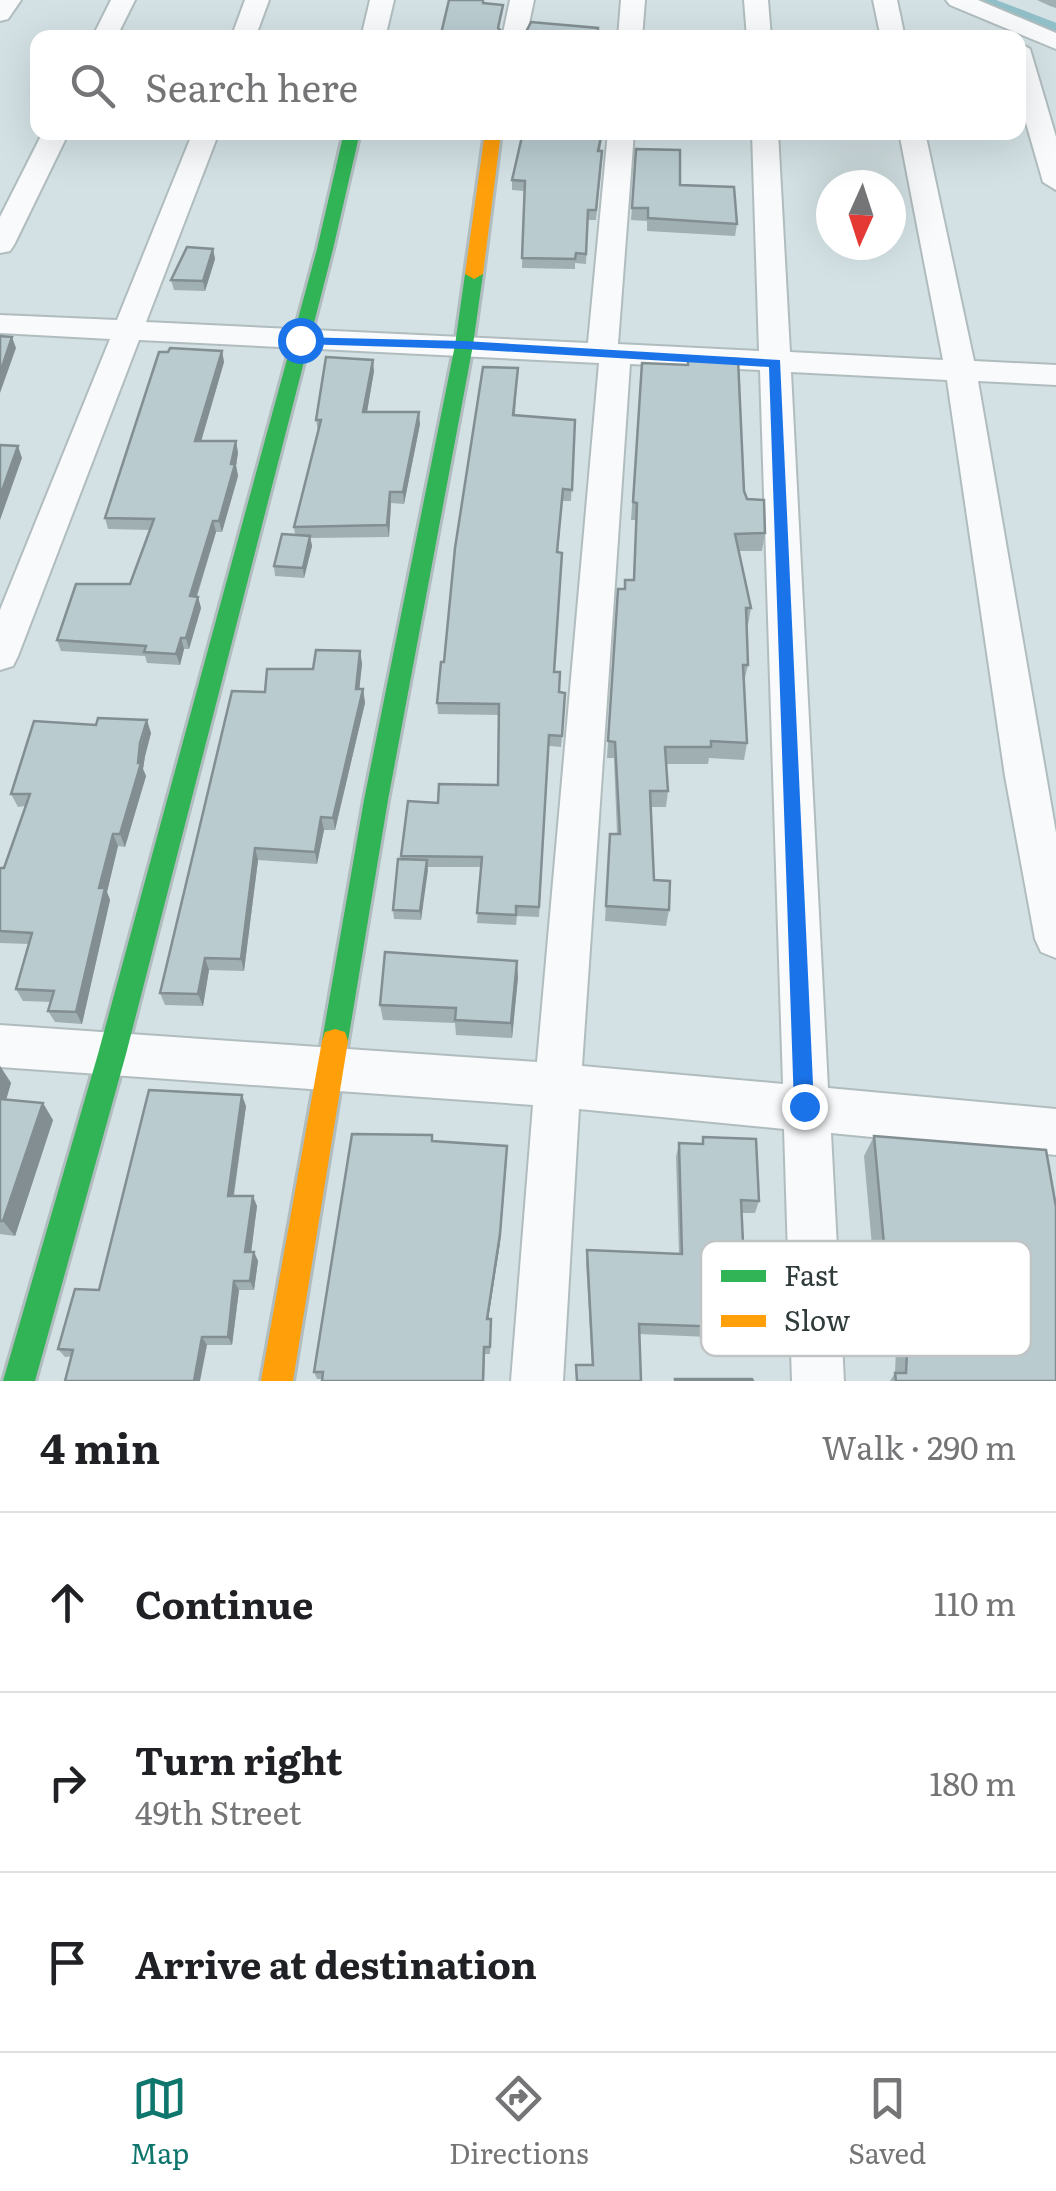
<!DOCTYPE html>
<meta charset="utf-8">
<style>
body{margin:0;font-family:Literata,serif;background:#f6f6f6;color:#202124}
.compass{position:absolute;left:816px;top:170px;width:90px;height:90px;border-radius:50%;background:#fff;box-shadow:0 10px 40px #0002;rotate:183deg}
.stop{position:absolute;width:30px;height:30px;margin:-22px;border:8px solid #1a73e8;border-radius:50%;background:#fff}
.stop.end{background:#1a73e8;border-color:#fff;box-shadow:0 2px 10px #0008}
.list{margin:0;padding:0;list-style:none}
h2{display:flex;justify-content:space-between;align-items:center;height:130px;margin:0;padding:0 40px;font-size:42px}
h2 small{font-size:32px;font-weight:400;color:#757577}
.list li{display:grid;grid-template-columns:65px 1fr auto;gap:30px;align-items:center;box-sizing:border-box;height:180px;padding:0 40px;border-top:2px solid #e0e0e0}
.list b{display:block;font-size:38px;white-space:nowrap}
.list p{margin:0;font-size:32px;white-space:nowrap;color:#757577}
.list em{font-size:32px;font-style:normal;color:#757577}
.icon{flex:none;width:55px;height:55px;fill:none;stroke:currentColor;stroke-width:2;stroke-linecap:round;stroke-linejoin:round}
.map{position:relative;flex:none;width:1056px;height:1381px;overflow:hidden}
.search{position:absolute;background:#fff;box-shadow:0 10px 40px #0002;left:30px;right:30px;top:30px;height:110px;display:flex;align-items:center;gap:25px;box-sizing:border-box;padding:0 35px;border-radius:20px;color:#757577;font-size:38px}
.sheet{height:670px;background:#fff}
nav{display:flex;justify-content:space-around;align-items:center;box-sizing:border-box;height:140px;border-top:2px solid #e0e0e0;background:#fff;font-size:28px;color:#757577}
nav a{display:grid;justify-items:center;gap:5px}
nav .on{color:#0f766e}
.map>svg:first-child{display:block}
.lines{fill:none;stroke-linecap:round;stroke-linejoin:round}
.stream{stroke:#91bfc8;stroke-width:8}
.street-casing{stroke:#b1bcbe;stroke-width:4}
.fast-casing{stroke:#b1bcbe;stroke-width:6}
.slow-casing{stroke:#b1bcbe;stroke-width:6}
.street{fill:#f8fafb;fill-rule:evenodd}
.fast{fill:#30b455;fill-rule:evenodd}
.slow{fill:#ff9f0a;fill-rule:evenodd}
.wall{fill:#9fafb2}
.shaded-wall{fill:#828e91}
.building{fill:#b9cbcf;stroke:#828e91;stroke-width:2.5}
.route{fill:#1a73e8}
.key{fill:#fff;stroke:#c1c4c4;stroke-width:2.5}
.key-label{font-size:28px;fill:#303b3c}
</style>
<div class="map">
<svg width="1056" height="1381" viewBox="0 0 1056 1381">
<rect width="100%" height="100%" fill="#d3e1e4"/>
<g class="lines">
<!-- stream -->
<polyline class="stream" points="985,0 1056,27"/>
<defs>
<g id="street">
<polygon points="0,0 21,0 8,19 0,21"/>
<polygon points="111,0 135,0 116,38 92,38"/>
<polygon points="245,0 269,0 255,38 231,38"/>
<polygon points="370,0 394,0 385,38 361,38"/>
<polygon points="510,0 534,0 526,38 502,38"/>
<polygon points="621,0 645,0 642,38 618,38"/>
<polygon points="744,0 768,0 771,38 747,38"/>
<polygon points="873,0 897,0 905,38 881,38"/>
<polygon points="946,0 978,0 1056,33 1056,49 950,5"/>
<polygon points="1018,42 1030,49 1056,137 1056,190 1043,182 1018,95"/>
<polygon points="43,132 69,132 14,245 10,251 0,253 0,217"/>
<path d="M193,132H219L146,322L588,343L608,132H634L618,344L759,351L752,132H778L790,352L943,360L899,132H925L974,361L1056,365V385L978,381L1056,833V958L1041,952L1035,939L1005,776L947,380L791,372L828,1088L1056,1109V1155L831,1133L844,1381H792L784,1129L579,1109L563,1381H511L533,1105L0,1067V1025L537,1062L599,363L139,340L18,656L13,666L0,670V610L110,339L0,333V315L117,320ZM630,364L760,370L783,1084L582,1066Z"/>
</g>
<g id="fast">
<polygon points="344,132 360,132 333,249 126,1054 35,1381 3,1381 98,1054 317,249"/>
<polygon points="474,269 483,274 473,345 388,800 348,1041 345,1050 335,1053 325,1050 322,1041 364,800 455,345 465,274"/>
</g>
<g id="slow">
<polygon points="485,132 501,132 483,274 474,279 465,274"/>
<polygon points="335,1029 345,1032 348,1041 293,1381 261,1381 322,1041 325,1032"/>
</g>
</defs>
<!-- street casing -->
<use href="#street" class="street-casing"/>
<!-- fast casing -->
<use href="#fast" class="fast-casing"/>
<!-- slow casing -->
<use href="#slow" class="slow-casing"/>
<!-- street -->
<use href="#street" class="street"/>
<!-- fast -->
<use href="#fast" class="fast"/>
<!-- slow -->
<use href="#slow" class="slow"/>
</g>
<!-- wall -->
<g class="wall">
<polygon points="1037,0 1056,0 1056,8 1050,6"/>
<polygon points="523,132 603,132 600,151 602,161 596,220 588,220 586,264 575,263 575,269 522,268 524,191 512,190 512,180"/>
<polygon points="636,149 680,185 737,224 735,236 647,231 647,221 631,220"/>
<polygon points="213,249 215,259 205,291 174,290 171,280"/>
<polygon points="222,351 224,362 201,441 236,441 238,453 236,465 238,476 222,532 216,532 197,597 198,597 201,608 189,649 184,649 180,665 147,663 145,656 61,651 57,640 130,584 150,530 108,529 105,518"/>
<polygon points="688,357 744,491 765,533 762,551 739,551 751,608 748,625 748,665 744,682 747,743 744,760 709,758 708,764 666,764 668,791 666,807 651,807 654,880 669,910 666,926 605,921 610,834 617,834 614,758 607,758 618,589 624,589 633,580 636,520 631,520 642,363 687,365"/>
<polygon points="518,368 515,415 575,420 571,501 562,501 558,553 555,672 559,692 565,704 561,747 549,746 539,917 517,916 516,925 477,923 481,867 427,867 421,920 394,919 393,910 401,856 438,803 498,785 499,715 438,714 437,703 444,662"/>
<polygon points="374,371 367,412 420,424 404,504 391,503 389,537 310,538 312,546 304,578 275,576 274,566 295,535 294,527 318,432 316,420"/>
<polygon points="360,651 362,664 359,689 363,689 365,703 335,830 324,830 317,864 258,860 244,971 209,970 203,1006 165,1005 160,993 265,692 313,669"/>
<polygon points="151,733 145,756 143,769 146,776 125,847 118,846 107,892 110,900 82,1024 55,1022 48,1011 51,1002 23,1001 16,989 29,944 0,943 0,868 4,868 25,806 18,807 11,794"/>
<polygon points="518,977 512,1038 456,1035 455,1023 383,1020 380,1005"/>
<polygon points="0,1066 11,1083 6,1099 53,1120 15,1236 0,1234"/>
<polygon points="246,1106 234,1196 257,1206 251,1252 254,1252 258,1261 254,1290 239,1290 232,1345 207,1345 65,1357 58,1349 99,1290"/>
<polygon points="432,1135 433,1141 507,1156 500,1243 488,1319 491,1326 490,1354 485,1354 484,1381 322,1381 322,1379 317,1379 314,1372"/>
<polygon points="874,1136 1056,1381 890,1381 895,1373 896,1349 881,1348 864,1156"/>
<polygon points="703,1137 759,1201 755,1213 742,1213 744,1264 758,1328 754,1339 640,1334 641,1381 576,1381 576,1365 592,1365 586,1262 587,1250 679,1254 676,1157 679,1143 702,1144"/>
</g>
<!-- shaded-wall -->
<g class="shaded-wall">
<polygon points="213,249 215,259 205,291 203,281"/>
<polygon points="12,337 16,348 0,393 0,373"/>
<polygon points="222,351 224,362 198,452 195,441"/>
<polygon points="373,360 374,371 365,423 363,412"/>
<polygon points="419,412 420,424 404,504 403,492"/>
<polygon points="236,441 238,453 236,465 238,476 222,532 219,521"/>
<polygon points="18,446 22,458 0,520 0,496"/>
<polygon points="390,492 391,503 389,537 387,525"/>
<polygon points="213,521 216,532 193,607 190,596"/>
<polygon points="310,536 312,546 304,578 303,568"/>
<polygon points="198,597 201,608 189,649 186,638"/>
<polygon points="181,638 184,649 180,665 176,654"/>
<polygon points="360,651 362,664 358,702 356,689"/>
<polygon points="363,689 365,703 335,830 333,818"/>
<polygon points="147,720 151,733 145,756 143,769 146,776 125,847 120,834"/>
<polygon points="321,817 324,830 317,864 315,852"/>
<polygon points="113,834 118,846 107,892 110,900 82,1024 76,1012 99,888"/>
<polygon points="255,848 258,860 244,971 241,959"/>
<polygon points="427,860 428,870 421,920 420,911"/>
<polygon points="205,958 209,970 203,1006 198,994"/>
<polygon points="517,961 518,977 512,1038 511,1023"/>
<polygon points="0,1066 11,1083 2,1114 0,1111"/>
<polygon points="242,1095 246,1106 232,1205 228,1196"/>
<polygon points="43,1103 53,1120 15,1236 3,1221"/>
<polygon points="507,1146 500,1243 487,1326 487,1319"/>
<polygon points="253,1196 257,1206 250,1261 245,1252"/>
<polygon points="254,1252 258,1261 254,1290 250,1281"/>
<polygon points="234,1281 239,1290 232,1345 228,1337"/>
<polygon points="202,1337 207,1345 200,1381 194,1381"/>
</g>
<!-- building -->
<g class="building">
<polygon points="449,0 483,0 483,3 503,5 498,28 502,32 526,32 531,22 598,28 597,38 440,38"/>
<polygon points="523,132 602,132 598,151 602,151 596,210 588,210 586,254 576,253 575,259 522,258 525,181 512,180"/>
<polygon points="636,149 680,150 680,185 734,187 737,224 648,218 648,208 632,208"/>
<polygon points="187,247 213,249 203,281 171,280"/>
<polygon points="0,336 12,337 0,373"/>
<polygon points="170,348 222,351 195,441 236,441 231,464 235,464 219,521 213,521 190,596 198,597 186,638 181,638 176,654 144,652 146,646 57,640 76,584 130,584 154,519 105,518 159,352 168,352"/>
<polygon points="326,357 373,360 363,412 419,412 403,492 390,492 387,525 294,527 321,420 316,420"/>
<polygon points="688,357 738,359 744,491 747,499 764,500 765,533 735,534 751,608 746,608 748,665 743,665 747,743 711,741 711,747 665,747 668,791 650,791 654,880 670,881 669,910 606,906 610,834 620,834 615,742 608,741 618,589 625,589 625,580 634,580 637,503 633,502 642,363 688,365"/>
<polygon points="483,367 518,368 513,415 575,420 572,490 563,489 557,552 562,553 554,672 560,672 559,692 565,693 562,736 549,735 539,907 516,906 516,915 477,913 482,857 401,856 408,801 438,803 439,784 498,785 499,704 437,703 441,662 444,662 455,548"/>
<polygon points="0,445 18,446 0,496"/>
<polygon points="282,534 310,536 303,568 274,566"/>
<polygon points="316,650 360,651 356,689 363,689 333,818 321,817 315,852 255,848 241,959 205,958 198,994 160,993 232,691 265,692 267,669 313,669"/>
<polygon points="98,718 147,720 140,743 138,763 141,763 120,834 113,834 99,888 105,888 76,1012 48,1011 54,991 16,989 32,933 0,931 0,868 4,868 30,794 11,794 34,721 96,725"/>
<polygon points="398,859 427,860 420,911 393,910"/>
<polygon points="385,952 517,961 511,1023 455,1020 456,1008 380,1005"/>
<polygon points="149,1090 242,1095 228,1196 253,1196 245,1252 254,1252 250,1281 234,1281 228,1337 202,1337 194,1381 65,1381 73,1350 58,1349 75,1289 99,1290"/>
<polygon points="0,1099 43,1103 3,1221 0,1221"/>
<polygon points="352,1134 432,1135 432,1141 507,1146 500,1234 487,1319 491,1319 490,1347 484,1347 483,1381 322,1381 323,1372 314,1372"/>
<polygon points="874,1136 1046,1150 1056,1207 1056,1381 896,1381 895,1373 906,1373 908,1332 892,1331"/>
<polygon points="703,1137 756,1139 759,1201 741,1200 744,1264 756,1265 758,1328 639,1324 641,1381 577,1381 576,1365 593,1365 587,1250 682,1254 679,1143 703,1144"/>
<polygon points="675,1379 752,1379 753,1381 675,1381"/>
</g>
<!-- route -->
<polygon class="route" points="295,337 464,341 780,360 814,1106 811,1113 804,1116 794,1106 769,367 464,349 300,344 293,340"/>
<!-- legend -->
<rect x="701" y="1241" width="330" height="115" rx="15" class="key"/>
<rect x="721" y="1270" width="45" height="12" fill="#30b455"/>
<rect x="721" y="1315" width="45" height="12" fill="#ff9f0a"/>
<g class="key-label">
<text x="784" y="1286">Fast</text>
<text x="784" y="1331">Slow</text>
</g>
</svg>
<svg class="compass" viewBox="-18 -18 36 36"><path d="M0-13l5 13h-10z" fill="#e53935"/><path d="M0 13l5-13h-10z" fill="#757577"/></svg>
<div class="stop" style="left:300px;top:340px"></div>
<div class="stop end" style="left:804px;top:1106px"></div>
<div class="search"><svg class="icon" aria-label="search" viewBox="0 0 24 24"><circle cx="10" cy="10" r="6"/><path d="M15 15l6 6"/></svg>Search here</div>
</div>
<section class="sheet">
<h2>4 min<small>Walk · 290 m</small></h2>
<ul class="list">
<li><svg class="icon" aria-label="ahead" viewBox="0 0 24 24"><path d="M12 20V5M6 11l6-6 6 6"/></svg><div><b>Continue</b></div><em>110 m</em></li>
<li><svg class="icon" aria-label="right" viewBox="0 0 24 24"><path d="M7 20v-9h11M14 6l5 5-5 5"/></svg><div><b>Turn right</b><p>49th Street</p></div><em>180 m</em></li>
<li><svg class="icon" aria-label="arrive" viewBox="0 0 24 24"><path d="M6 21V4h12l-3 4 3 4H6"/></svg><div><b>Arrive at destination</b></div></li>
</ul>
</section>
<nav>
<a class="on"><svg class="icon" aria-label="map" viewBox="0 0 24 24"><path d="M3 6l6-2 6 2 6-2v14l-6 2-6-2-6 2zM9 4v14M15 6v14"/></svg>Map</a>
<a><svg class="icon" aria-label="directions" viewBox="0 0 24 24"><path d="M12 3l9 9-9 9-9-9zM9 14v-3h6M13 9l2 2-2 2"/></svg>Directions</a>
<a><svg class="icon" aria-label="saved" viewBox="0 0 24 24"><path d="M7 4h10v16l-5-4-5 4z"/></svg>Saved</a>
</nav>
